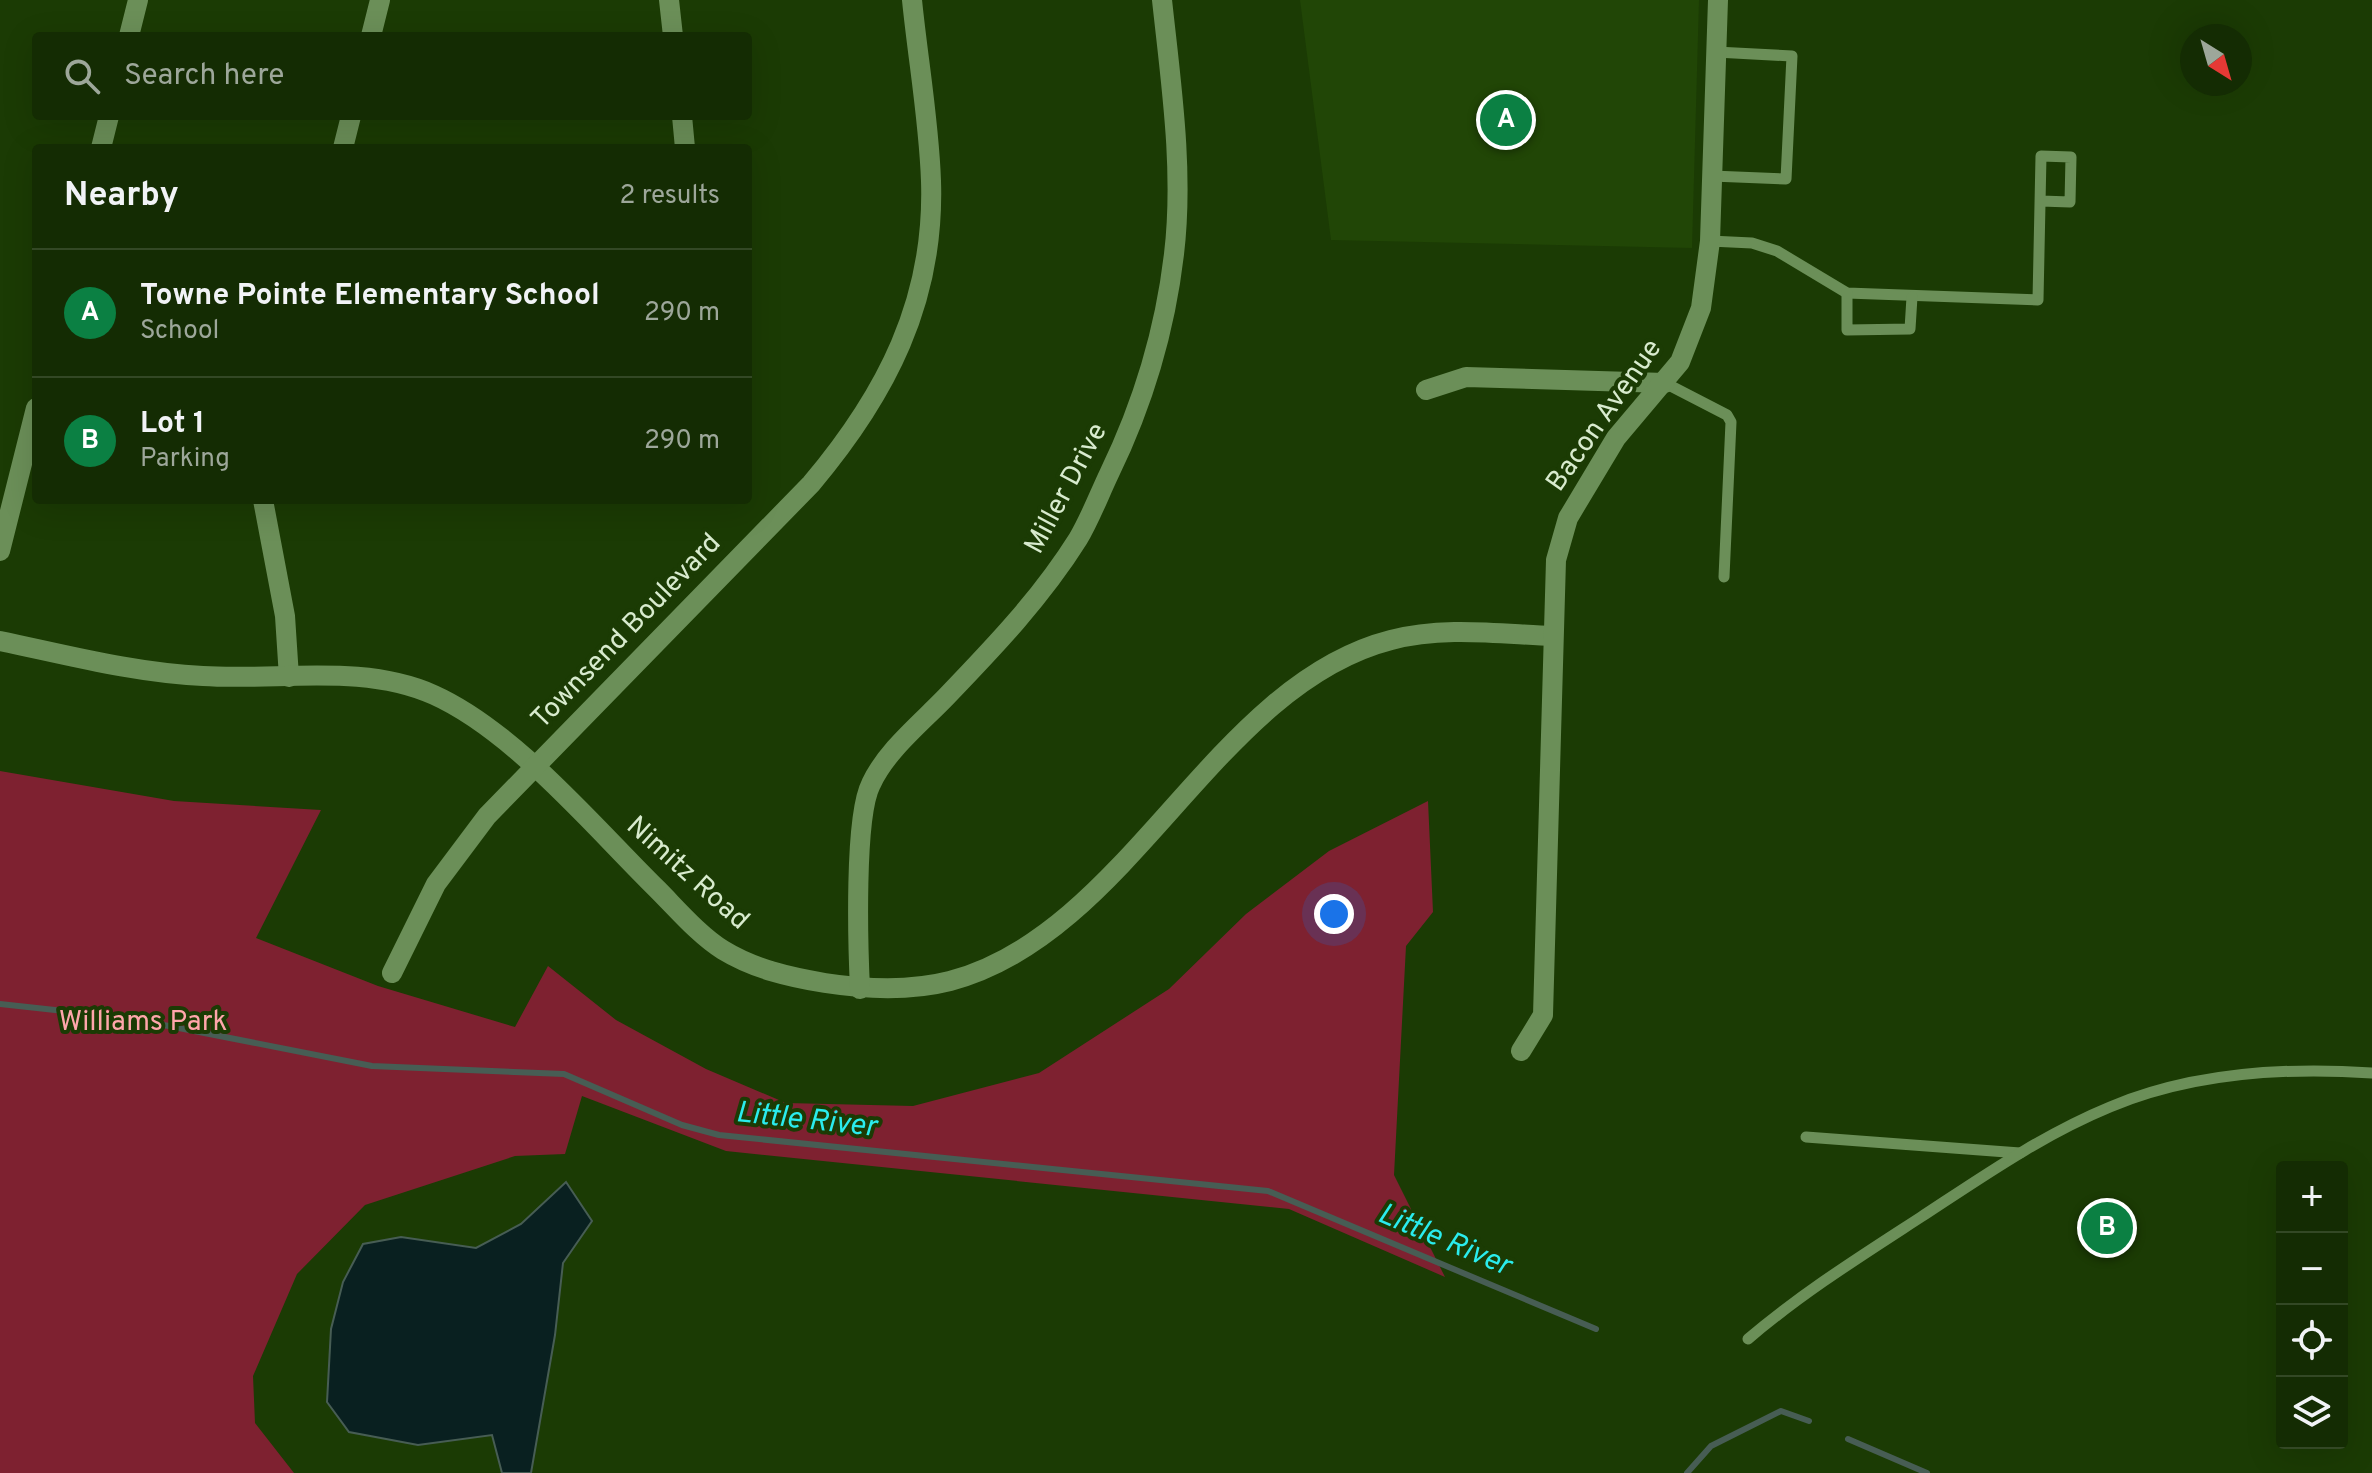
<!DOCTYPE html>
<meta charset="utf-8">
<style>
body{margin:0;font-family:Overpass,sans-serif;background:#1d340d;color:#f1f3f6}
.controls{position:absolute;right:24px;bottom:24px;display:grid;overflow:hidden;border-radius:8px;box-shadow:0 8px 32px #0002}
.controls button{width:72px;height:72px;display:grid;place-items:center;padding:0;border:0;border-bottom:2px solid #334825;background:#142c03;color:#f1f3f6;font:40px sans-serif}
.compass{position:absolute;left:2180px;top:24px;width:72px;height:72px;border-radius:50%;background:#142c03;box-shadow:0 8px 32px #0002;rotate:143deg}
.you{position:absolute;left:1334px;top:914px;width:28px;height:28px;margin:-20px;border:6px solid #fff;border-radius:50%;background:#1a73e8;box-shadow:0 0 0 12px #1a73e833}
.badge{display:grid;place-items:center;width:52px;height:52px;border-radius:50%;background:#0b8043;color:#fff;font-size:26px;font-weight:700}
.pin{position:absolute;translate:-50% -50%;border:4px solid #fff;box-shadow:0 2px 8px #0006}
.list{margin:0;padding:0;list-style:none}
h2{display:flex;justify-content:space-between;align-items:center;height:104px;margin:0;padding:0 32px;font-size:34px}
h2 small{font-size:26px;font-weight:400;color:#9da79a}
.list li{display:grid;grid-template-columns:52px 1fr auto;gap:24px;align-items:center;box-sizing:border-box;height:128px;padding:0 32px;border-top:2px solid #334825}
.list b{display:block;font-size:30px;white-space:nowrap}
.list p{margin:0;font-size:26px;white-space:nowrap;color:#9da79a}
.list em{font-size:26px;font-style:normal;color:#9da79a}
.icon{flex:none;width:44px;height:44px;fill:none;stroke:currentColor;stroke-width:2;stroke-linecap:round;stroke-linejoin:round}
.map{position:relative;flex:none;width:2372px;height:1473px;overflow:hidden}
.search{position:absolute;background:#142c03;box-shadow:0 8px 32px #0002;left:32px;top:32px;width:720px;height:88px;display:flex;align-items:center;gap:20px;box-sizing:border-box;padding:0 28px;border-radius:8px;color:#9da79a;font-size:30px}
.panel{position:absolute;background:#142c03;box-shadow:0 8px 32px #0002;left:32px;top:144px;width:720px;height:360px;border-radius:8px}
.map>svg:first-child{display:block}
.built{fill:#214606}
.green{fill:#7e2130}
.water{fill:#092020;stroke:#475d54;stroke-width:2}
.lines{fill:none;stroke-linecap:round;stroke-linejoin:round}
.stream{stroke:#475d54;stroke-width:6}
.lane{stroke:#6b8f58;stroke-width:11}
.street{stroke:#6b8f58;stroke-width:20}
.labels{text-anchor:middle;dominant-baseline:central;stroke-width:8;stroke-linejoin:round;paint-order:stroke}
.street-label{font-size:28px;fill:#d8ebce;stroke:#1b3b04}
.park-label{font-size:28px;fill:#ffa6ab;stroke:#1b3b04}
.water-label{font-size:30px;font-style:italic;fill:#2aeced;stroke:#1b3b04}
</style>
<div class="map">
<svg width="2372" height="1473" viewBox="0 0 2372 1473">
<rect width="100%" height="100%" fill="#1b3b04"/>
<!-- built -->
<polygon class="built" points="1300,0 1699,0 1692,248 1331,240"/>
<!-- green -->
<polygon class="green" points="0,771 174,801 321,810 256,938 378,986 515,1027 548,966 616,1020 706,1069 786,1103 913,1106 1039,1073 1169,989 1246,914 1329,851 1428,801 1433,912 1406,946 1394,1175 1445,1277 1289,1209 726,1151 582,1096 565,1154 515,1156 365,1205 297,1274 253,1376 255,1423 294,1473 0,1473"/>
<!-- water -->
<polygon class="water" points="566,1182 592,1221 563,1263 555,1335 531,1473 502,1473 492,1435 418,1445 349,1432 327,1402 331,1329 343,1282 363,1244 401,1237 476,1248 521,1224"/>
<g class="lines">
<!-- stream -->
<g class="stream">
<polyline points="0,1004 128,1018 372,1066 564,1074 682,1125 719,1135 1268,1191 1596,1329"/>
<polyline points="1848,1439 1927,1473"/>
<polyline points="1687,1473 1711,1446 1781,1411 1809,1421"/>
</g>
<!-- lane -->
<g class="lane">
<polyline points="1712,176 1786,179 1792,56 1716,52"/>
<polyline points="1710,241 1752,243 1777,251 1847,293 2038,300 2041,156 2071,157 2070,202 2041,201"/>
<polyline points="1847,293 1847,330 1910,329 1912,297"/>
<polyline points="1665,383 1727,415 1731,422 1724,577"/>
<polyline points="1806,1137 2020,1153"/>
<path d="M1748,1339C1802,1293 1861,1256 1921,1217C1982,1177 2042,1135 2110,1107C2191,1073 2285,1067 2372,1073"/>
</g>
<!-- street -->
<g class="street">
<polyline points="669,0 673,36"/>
<polyline points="129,36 138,0"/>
<polyline points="371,36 380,0"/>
<polyline points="682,116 685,148"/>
<polyline points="101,148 109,116"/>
<polyline points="343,148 351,116"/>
<polyline points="1426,390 1466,377 1665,383"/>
<polyline points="263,500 285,616 289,677"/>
<polyline points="0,551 36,408"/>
<path d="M0,641C67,655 135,673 203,676C279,681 363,663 434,695C514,731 594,827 657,889C677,909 699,935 723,950C754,969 789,977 825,983C864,989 911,991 950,981C1129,934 1214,685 1391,640C1443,626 1500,634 1553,636"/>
<path d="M392,973L436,884L487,816L811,484C886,395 935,301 931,181C929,121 918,60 912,0"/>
<path d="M860,989C858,947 854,817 871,784C886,751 921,723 946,697C994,647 1041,598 1078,539C1090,519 1099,495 1109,474C1143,404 1165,331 1174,254C1184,171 1171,83 1162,0"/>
<polyline points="1521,1051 1543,1015 1556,560 1568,518 1616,438 1680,362 1701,308 1710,241 1718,0"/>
</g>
</g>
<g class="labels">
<!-- street labels -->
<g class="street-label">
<text transform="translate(1605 416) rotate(-55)">Bacon Avenue</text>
<text transform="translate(1067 489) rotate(-62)">Miller Drive</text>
<text transform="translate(627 632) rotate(-46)">Townsend Boulevard</text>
<text transform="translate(687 874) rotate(42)">Nimitz Road</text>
</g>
<!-- park labels -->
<g class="park-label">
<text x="143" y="1023">Williams Park</text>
</g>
<!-- water labels -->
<g class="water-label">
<text transform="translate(806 1121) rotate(6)">Little River</text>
<text transform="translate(1444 1241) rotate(23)">Little River</text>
</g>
</g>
</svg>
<div class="controls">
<button>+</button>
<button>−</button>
<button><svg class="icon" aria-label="locate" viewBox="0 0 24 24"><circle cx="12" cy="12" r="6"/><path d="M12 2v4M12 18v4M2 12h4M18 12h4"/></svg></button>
<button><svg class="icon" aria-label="layers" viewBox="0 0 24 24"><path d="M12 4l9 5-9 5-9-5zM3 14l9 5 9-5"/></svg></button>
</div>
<svg class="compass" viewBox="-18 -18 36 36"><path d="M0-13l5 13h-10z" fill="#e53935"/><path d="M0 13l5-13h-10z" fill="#9da79a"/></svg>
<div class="you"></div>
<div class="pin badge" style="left:1506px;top:120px">A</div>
<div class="pin badge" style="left:2107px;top:1228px">B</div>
<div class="search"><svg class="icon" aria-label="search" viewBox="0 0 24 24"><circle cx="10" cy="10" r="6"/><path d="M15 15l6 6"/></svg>Search here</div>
<section class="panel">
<h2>Nearby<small>2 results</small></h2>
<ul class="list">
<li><span class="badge">A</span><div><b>Towne Pointe Elementary School</b><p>School</p></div><em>290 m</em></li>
<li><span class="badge">B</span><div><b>Lot 1</b><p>Parking</p></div><em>290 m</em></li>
</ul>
</section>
</div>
